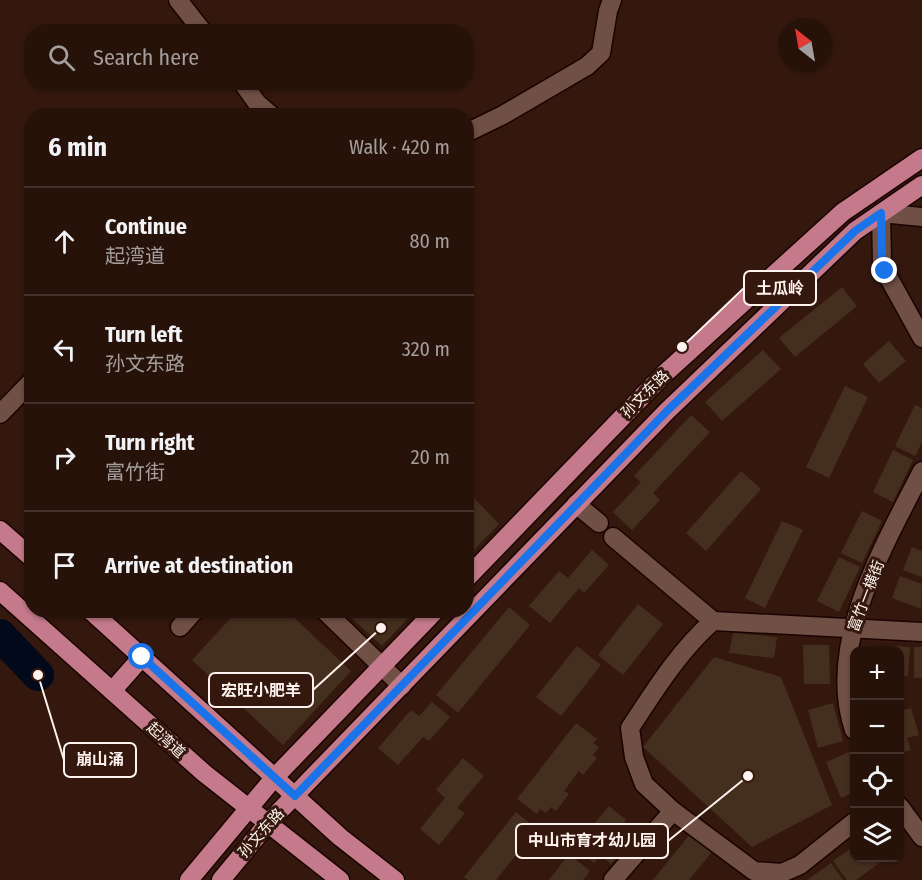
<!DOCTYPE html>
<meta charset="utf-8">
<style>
body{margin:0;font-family:"Fira Sans Condensed","Noto Sans SC",sans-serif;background:#332018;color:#f1f3f6}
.controls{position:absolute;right:18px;bottom:18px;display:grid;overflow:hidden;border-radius:12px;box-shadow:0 2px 4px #0004}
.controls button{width:54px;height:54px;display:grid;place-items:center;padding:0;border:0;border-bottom:2px solid #43322b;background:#27120a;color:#f1f3f6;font:30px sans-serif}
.compass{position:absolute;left:778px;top:18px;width:54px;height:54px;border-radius:50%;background:#27120a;box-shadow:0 2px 4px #0004;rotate:329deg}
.stop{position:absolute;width:18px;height:18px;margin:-14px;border:4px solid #1a73e8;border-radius:50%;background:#fff}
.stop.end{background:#1a73e8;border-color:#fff;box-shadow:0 2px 6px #0008}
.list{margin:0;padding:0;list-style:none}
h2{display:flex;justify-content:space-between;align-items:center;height:78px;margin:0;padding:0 24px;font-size:26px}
h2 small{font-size:20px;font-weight:400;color:#a49e9c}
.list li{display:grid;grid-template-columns:39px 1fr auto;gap:18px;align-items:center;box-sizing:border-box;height:108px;padding:0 24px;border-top:2px solid #43322b}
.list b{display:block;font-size:22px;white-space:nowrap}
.list p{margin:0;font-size:20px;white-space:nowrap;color:#a49e9c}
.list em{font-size:20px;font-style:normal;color:#a49e9c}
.icon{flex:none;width:33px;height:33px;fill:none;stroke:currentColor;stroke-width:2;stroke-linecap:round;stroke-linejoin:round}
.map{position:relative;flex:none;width:922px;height:880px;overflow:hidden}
.search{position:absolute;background:#27120a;box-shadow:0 2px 4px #0004;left:24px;top:24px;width:450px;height:66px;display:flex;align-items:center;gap:15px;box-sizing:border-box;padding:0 21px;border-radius:24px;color:#a49e9c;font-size:22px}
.panel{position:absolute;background:#27120a;box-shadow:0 2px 4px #0004;left:24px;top:108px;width:450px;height:510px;border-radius:24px}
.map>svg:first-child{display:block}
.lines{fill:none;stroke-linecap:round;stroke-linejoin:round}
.river{stroke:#01091a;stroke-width:32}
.building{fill:#442e1e}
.minor-casing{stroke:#1a0300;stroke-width:21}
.major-casing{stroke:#1a0300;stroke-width:21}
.minor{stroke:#704f44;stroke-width:18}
.major{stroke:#c47a8b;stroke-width:18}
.route{stroke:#1a73e8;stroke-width:8}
.labels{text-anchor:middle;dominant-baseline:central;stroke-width:6;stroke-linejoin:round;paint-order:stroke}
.street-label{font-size:15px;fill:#fef2ee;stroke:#34180e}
.leader{fill:none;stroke:#fef2ee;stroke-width:2}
.callout-dot{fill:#fef2ee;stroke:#34180e;stroke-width:2}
.callout{fill:#34180e;stroke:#fef2ee;stroke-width:2}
.callout-label{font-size:16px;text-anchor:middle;font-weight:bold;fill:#fef2ee}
</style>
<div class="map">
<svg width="922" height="880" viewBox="0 0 922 880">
<rect width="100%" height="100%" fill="#34180e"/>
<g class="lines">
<!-- river -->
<polyline class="river" points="0,635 38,675"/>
</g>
<!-- building -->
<g class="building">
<polygon points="842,287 857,306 795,357 779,338"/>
<polygon points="889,341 906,361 879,383 863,364"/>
<polygon points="763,350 781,369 722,421 705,402"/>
<polygon points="845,386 868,397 829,478 806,467"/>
<polygon points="915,405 922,408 922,442 915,456 895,446"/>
<polygon points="691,415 710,432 653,493 660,500 632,530 613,512 641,482 634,476"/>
<polygon points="893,450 913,460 893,502 873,492"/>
<polygon points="741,471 761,489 706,551 686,533"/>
<polygon points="466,490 499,524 466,558"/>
<polygon points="862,511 882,521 862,563 841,553"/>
<polygon points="782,521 803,530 765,608 745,598"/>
<polygon points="912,547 922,551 922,577 903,570"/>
<polygon points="592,550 609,565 584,593 579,588 550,623 529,606 559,571 568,578"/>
<polygon points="839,557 860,567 839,612 817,601"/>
<polygon points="900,576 922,584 921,609 892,598"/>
<polygon points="638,604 663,624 623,675 598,655"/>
<polygon points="509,607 530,625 458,713 436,695"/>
<polygon points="238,610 286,610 351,671 283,745 192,660"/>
<polygon points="343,610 416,610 382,646"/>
<polygon points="733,633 777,637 774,658 729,653"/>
<polygon points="803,645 829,645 830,684 804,684"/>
<polygon points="577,646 601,665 561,716 536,697"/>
<polygon points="893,646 910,647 908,676 900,676 900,650 893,650"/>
<rect x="914" y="647" width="8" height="31"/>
<polygon points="714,657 781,677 832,805 752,847 643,747"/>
<polygon points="432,702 450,717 429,741 423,737 398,765 378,748 411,710 419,716"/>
<polygon points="833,703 843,741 818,748 808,710"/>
<polygon points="911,708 919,735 907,738 911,750 900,753 900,711"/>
<polygon points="576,723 597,739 593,743 599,747 593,755 597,758 583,775 579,771 564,791 569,794 556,811 551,807 546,813 540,809 537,814 517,799"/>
<polygon points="849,752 854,764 854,792 841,798 826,762"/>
<polygon points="463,758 484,776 457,808 465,813 439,845 420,829 445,798 436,790"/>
<polygon points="609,806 626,820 623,825 631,831 626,837 630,841 611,864 600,855 594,863 575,847"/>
<polygon points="516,812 537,829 496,880 468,880 464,877"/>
<polygon points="690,834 712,852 689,880 653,880"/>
<polygon points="854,846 854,858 886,858 856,880 847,880 833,861"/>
<polygon points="569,854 590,871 583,880 549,880"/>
<polygon points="831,863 843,880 807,880"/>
</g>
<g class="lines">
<defs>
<g id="minor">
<polyline points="178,0 203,32"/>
<polyline points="242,82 257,103 272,116"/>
<polyline points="466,133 503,115 587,66 601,53 608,11 612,0"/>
<polyline points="922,217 881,213 882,261 885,271 922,338"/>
<polyline points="0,414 32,381"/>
<polyline points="576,504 599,523"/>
<polyline points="613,537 713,621"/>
<polyline points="324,610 402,686"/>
<polyline points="180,627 195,610"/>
<path d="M854,730C825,645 884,546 922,471"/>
<polyline points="900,807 922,837"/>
<path d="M854,822L800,865L782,873L754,871L673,811L644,784L634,757L630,728C655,690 679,651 713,621L922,632"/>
<polyline points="613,880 673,811"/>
</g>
<g id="major">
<polyline points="0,530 32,558"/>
<polyline points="466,579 662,376 843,212 922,158"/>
<polyline points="0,591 204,773 340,880"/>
<polyline points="90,610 340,837 395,880"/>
<polyline points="112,691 142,657"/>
<polyline points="189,880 274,778 436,610"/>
<polyline points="221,880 268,823 667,411 855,231 922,185"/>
</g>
</defs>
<!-- minor casing -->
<use href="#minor" class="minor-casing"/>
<!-- major casing -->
<use href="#major" class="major-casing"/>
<!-- minor -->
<use href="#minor" class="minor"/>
<!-- major -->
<use href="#major" class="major"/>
</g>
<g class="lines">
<!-- route -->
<polyline class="route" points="142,657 295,796 667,411 855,231 881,213 882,261 885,271"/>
</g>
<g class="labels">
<!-- street labels -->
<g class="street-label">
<text transform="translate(645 394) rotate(-45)">孙文东路</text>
<text transform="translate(866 596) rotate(-69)">富竹一横街</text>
<text transform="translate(166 740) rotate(42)">起湾道</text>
<text transform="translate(261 833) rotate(-48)">孙文东路</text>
</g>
</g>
<!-- callouts -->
<path class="leader" d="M682 347L744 288M381 628L313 690M38 675L64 760M748 776L668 841"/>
<g class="callout-dot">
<circle cx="682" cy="347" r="6"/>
<circle cx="381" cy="628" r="6"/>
<circle cx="38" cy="675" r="6"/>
<circle cx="748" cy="776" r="6"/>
</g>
<g class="callout">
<rect x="744" y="271" width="72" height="34" rx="6"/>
<rect x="209" y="673" width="104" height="34" rx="6"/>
<rect x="64" y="743" width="72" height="34" rx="6"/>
<rect x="516" y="824" width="152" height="34" rx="6"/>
</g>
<g class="callout-label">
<text x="780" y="294">土瓜岭</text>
<text x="261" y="696">宏旺小肥羊</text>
<text x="100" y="765">崩山涌</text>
<text x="592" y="846">中山市育才幼儿园</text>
</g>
</svg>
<div class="controls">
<button>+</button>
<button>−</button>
<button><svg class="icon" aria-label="locate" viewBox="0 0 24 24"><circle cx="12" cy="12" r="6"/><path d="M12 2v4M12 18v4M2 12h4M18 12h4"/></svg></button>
<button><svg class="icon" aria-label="layers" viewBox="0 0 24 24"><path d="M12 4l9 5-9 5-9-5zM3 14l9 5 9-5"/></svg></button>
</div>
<svg class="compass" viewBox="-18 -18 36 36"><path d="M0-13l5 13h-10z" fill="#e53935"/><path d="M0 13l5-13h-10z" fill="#a49e9c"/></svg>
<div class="stop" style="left:142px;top:657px"></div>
<div class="stop end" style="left:885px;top:271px"></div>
<div class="search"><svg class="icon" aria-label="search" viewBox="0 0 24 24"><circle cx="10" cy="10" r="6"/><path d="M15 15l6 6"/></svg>Search here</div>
<section class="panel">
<h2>6 min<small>Walk · 420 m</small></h2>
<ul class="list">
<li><svg class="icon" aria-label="ahead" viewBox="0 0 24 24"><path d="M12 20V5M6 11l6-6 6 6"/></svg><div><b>Continue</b><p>起湾道</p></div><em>80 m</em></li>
<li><svg class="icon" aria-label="left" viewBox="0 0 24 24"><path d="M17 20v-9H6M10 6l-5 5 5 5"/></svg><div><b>Turn left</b><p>孙文东路</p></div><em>320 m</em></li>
<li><svg class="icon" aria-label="right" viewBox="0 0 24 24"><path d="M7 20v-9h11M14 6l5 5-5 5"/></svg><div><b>Turn right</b><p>富竹街</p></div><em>20 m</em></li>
<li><svg class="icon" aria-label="arrive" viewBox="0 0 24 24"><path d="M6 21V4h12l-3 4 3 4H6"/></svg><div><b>Arrive at destination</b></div></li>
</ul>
</section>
</div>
